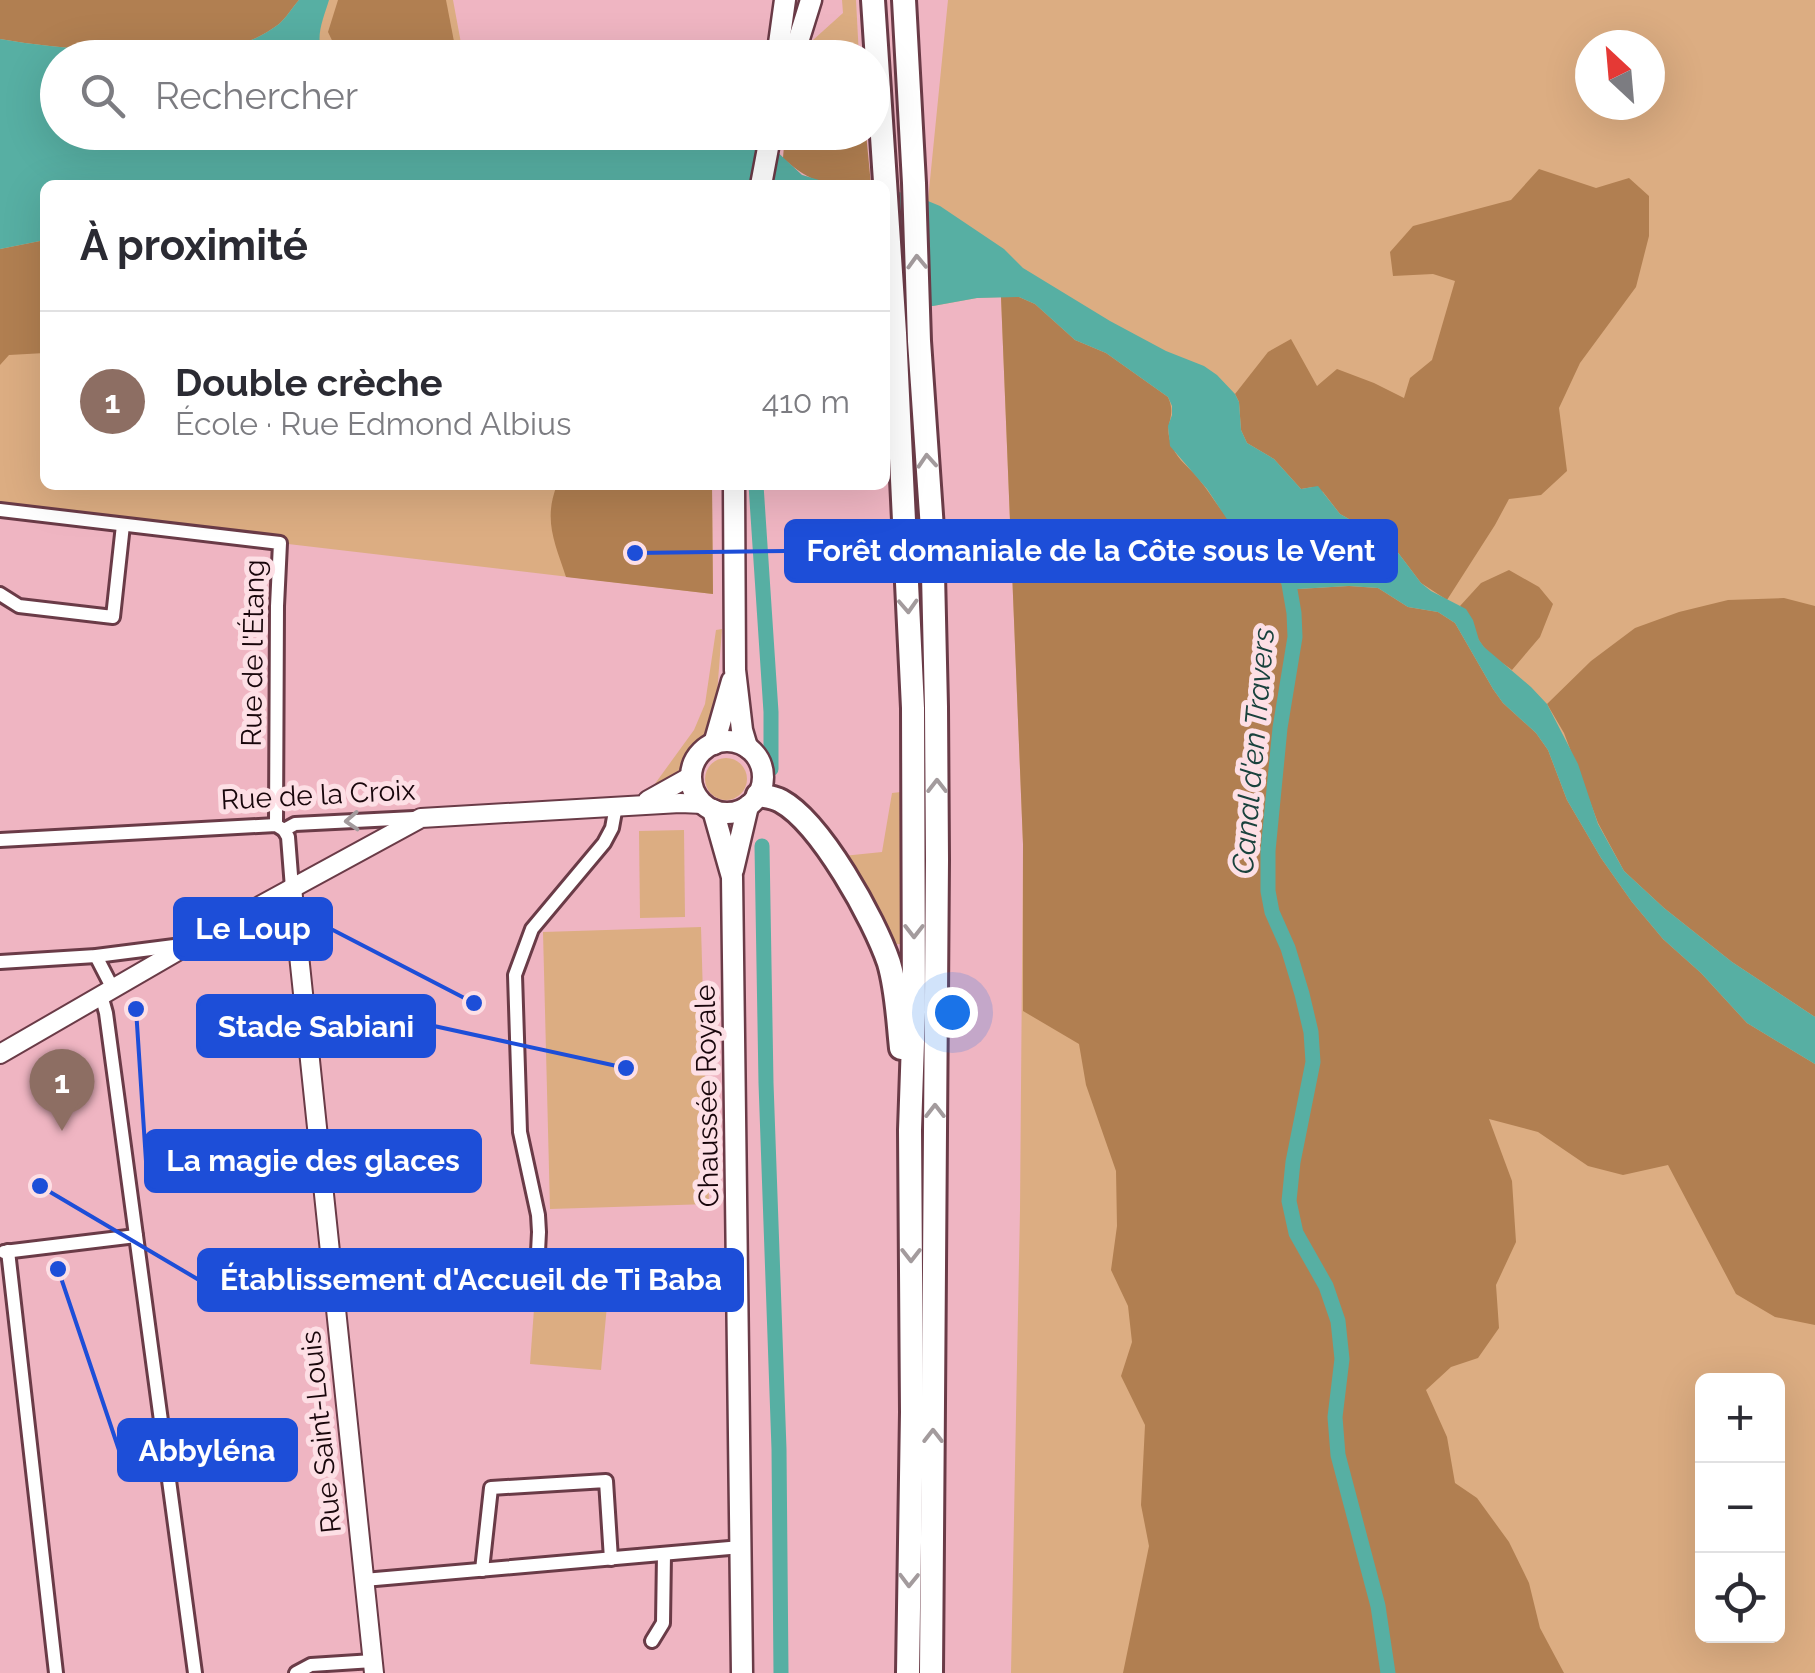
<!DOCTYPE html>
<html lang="fr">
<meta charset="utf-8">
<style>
body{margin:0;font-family:Raleway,sans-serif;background:#f2f2f3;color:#2b2b33}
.controls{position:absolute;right:30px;bottom:30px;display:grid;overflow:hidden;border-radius:15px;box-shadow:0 10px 40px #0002}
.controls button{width:90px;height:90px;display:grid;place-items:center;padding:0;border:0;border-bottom:2px solid #e1e1e2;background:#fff;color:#2b2b33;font:50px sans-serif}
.compass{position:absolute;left:1575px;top:30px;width:90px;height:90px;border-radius:50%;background:#fff;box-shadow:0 10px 40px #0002;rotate:334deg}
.you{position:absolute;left:952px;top:1012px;width:35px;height:35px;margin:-25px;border:8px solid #fff;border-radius:50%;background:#1a73e8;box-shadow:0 0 0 15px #1a73e833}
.badge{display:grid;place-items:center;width:65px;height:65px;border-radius:50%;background:#2e756c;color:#fff;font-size:32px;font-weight:700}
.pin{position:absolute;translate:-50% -82px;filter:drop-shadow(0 2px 5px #0008)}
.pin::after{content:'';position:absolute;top:52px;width:35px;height:30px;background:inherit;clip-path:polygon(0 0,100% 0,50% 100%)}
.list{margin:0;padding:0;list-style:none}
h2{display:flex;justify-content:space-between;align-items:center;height:130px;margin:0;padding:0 40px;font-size:42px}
h2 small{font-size:32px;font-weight:400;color:#7c7c81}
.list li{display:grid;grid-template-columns:65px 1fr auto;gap:30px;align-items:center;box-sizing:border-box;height:180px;padding:0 40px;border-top:2px solid #e1e1e2}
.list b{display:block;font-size:38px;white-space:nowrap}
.list p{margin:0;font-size:32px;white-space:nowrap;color:#7c7c81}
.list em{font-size:32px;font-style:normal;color:#7c7c81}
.icon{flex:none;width:55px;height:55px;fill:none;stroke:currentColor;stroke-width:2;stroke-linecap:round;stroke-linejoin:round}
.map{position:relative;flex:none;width:1815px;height:1673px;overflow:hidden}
.search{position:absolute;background:#fff;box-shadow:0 10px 40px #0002;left:40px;top:40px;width:850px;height:110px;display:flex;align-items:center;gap:25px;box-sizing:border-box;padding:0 35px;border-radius:55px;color:#7c7c81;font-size:38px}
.panel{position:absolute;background:#fff;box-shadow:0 10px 40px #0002;left:40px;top:180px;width:850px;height:310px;border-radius:15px}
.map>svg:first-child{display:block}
.green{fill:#dcad82;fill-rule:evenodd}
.forest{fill:#b17f51}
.water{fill:#57afa3}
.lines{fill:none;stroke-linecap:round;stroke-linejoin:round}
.canal{stroke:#57afa3;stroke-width:15}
.street-casing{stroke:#6a3b47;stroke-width:18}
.secondary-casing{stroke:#6a3b47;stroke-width:22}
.primary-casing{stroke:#6a3b47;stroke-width:25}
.highway-casing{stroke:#6a3b47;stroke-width:28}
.street{stroke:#fff;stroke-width:12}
.secondary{stroke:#fff;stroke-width:18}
.primary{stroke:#fff;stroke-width:20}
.highway{stroke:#fff;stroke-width:22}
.oneway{stroke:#a39b9d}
.labels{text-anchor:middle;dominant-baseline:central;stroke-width:10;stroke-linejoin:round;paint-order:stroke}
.street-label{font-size:28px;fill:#18060b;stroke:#fddfe5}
.water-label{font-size:30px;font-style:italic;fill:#19423d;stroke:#fddfe5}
.leader{fill:none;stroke:#1d4ed8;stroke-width:4}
.callout-dot{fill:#1d4ed8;stroke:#fddfe5;stroke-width:4}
.callout{fill:#1d4ed8;stroke:#1d4ed8;stroke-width:4}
.callout-label{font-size:30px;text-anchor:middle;font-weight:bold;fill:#fff}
</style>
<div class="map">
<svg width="1815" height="1673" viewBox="0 0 1815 1673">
<rect width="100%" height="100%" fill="#efb5c2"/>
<!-- green -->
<g class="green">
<polygon points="0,0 453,0 463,54 477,57 58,58 58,132 747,133 774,149 802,175 836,185 45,185 45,485 712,485 713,594 0,510"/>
<polygon points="842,0 856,0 859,57 801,58 803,49 843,13"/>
<path d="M948,0H1815V1673H1011L1020,1210L1023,844L1001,297L977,298L933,306L928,200ZM1590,45H1650V105H1590ZM1702,1380H1778V1636H1702Z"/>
<polygon points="722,629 716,707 708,729 671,781 649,792 694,730 705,704 716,630"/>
<circle cx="726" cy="779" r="21"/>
<polygon points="901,792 900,944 892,945 843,856 882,852 892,793"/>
<polygon points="684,830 685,917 640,918 639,831"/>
<polygon points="701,927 709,1204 550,1209 543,932"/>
<polygon points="537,1268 610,1273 601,1370 530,1364"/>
</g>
<!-- forest -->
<g class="forest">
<path d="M0,0H299C292,8 286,18 279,24C228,63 159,55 100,50C67,48 33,45 0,39Z"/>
<polygon points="338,0 446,0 457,57 340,57 328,32"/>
<path d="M785,133H866L871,185C830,185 815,187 783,158Z"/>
<polygon points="1539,169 1596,188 1629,178 1649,196 1649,236 1636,287 1580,363 1559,408 1567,471 1541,495 1509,499 1495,525 1447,600 1421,583 1390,542 1340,514 1323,492 1313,487 1301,489 1274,459 1247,443 1241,430 1239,402 1235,394 1268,352 1291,339 1317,386 1337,369 1374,383 1404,398 1410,378 1432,360 1455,281 1433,274 1393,276 1390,252 1413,226 1511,200"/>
<polygon points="45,240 45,353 9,355 0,365 0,249"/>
<path d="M1001,297H1019L1035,304L1075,340L1106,353L1168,397C1178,419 1161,423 1173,448C1178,460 1190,468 1198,478C1208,490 1216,504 1226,516C1247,542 1274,565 1298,589L1349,586L1378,588L1408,607L1438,612L1455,623L1493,689L1503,703L1536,733L1548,750L1567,800L1601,858L1632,902L1663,939L1701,973L1747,1023L1815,1064V1325L1775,1317L1736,1294L1668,1165L1623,1175L1588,1166L1538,1132L1489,1119L1512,1181L1516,1242L1496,1285L1499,1328L1478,1358L1451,1367L1426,1390L1447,1437L1455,1483L1477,1498L1509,1542L1529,1583L1540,1628L1564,1673H1123L1149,1546L1141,1505L1145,1425L1121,1376L1132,1342L1128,1306L1111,1270L1117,1226L1116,1171L1086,1085L1079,1044L1023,1011V844Z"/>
<path d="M557,485H712L713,594L566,577C555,543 543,520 557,485Z"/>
<path d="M1509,570L1539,587L1553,604L1540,637L1512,670C1502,662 1487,654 1480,642C1471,626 1475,622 1460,606L1481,583Z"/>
<polygon points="1784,598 1815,606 1815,1017 1732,962 1664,908 1624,871 1598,823 1564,733 1547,704 1591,661 1635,628 1679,612 1728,600"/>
</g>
<!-- water -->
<g class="water">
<path d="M299,0H329C323,20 314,38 324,57L58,58V132L738,133L746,134L774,149L802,175L836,185H431L421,181L407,185H45V240L0,249V39C33,45 67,48 100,50C159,55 228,63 279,24C286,18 292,8 299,0Z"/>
<polygon points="885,190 911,194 940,206 1004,249 1023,268 1110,321 1166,351 1204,366 1217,375 1235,394 1239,402 1241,430 1247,443 1274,459 1301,489 1318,486 1340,514 1390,542 1421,583 1431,591 1466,609 1473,620 1479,640 1484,647 1531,687 1547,704 1578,764 1598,824 1624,871 1664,908 1732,962 1815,1017 1815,1064 1747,1023 1701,973 1663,939 1632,902 1601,858 1567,800 1548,750 1536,733 1503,703 1493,689 1455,623 1438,612 1408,607 1378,588 1349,586 1298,589 1288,587 1274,580 1252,557 1207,489 1170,446 1168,426 1172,415 1172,406 1168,397 1106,353 1075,340 1035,304 1019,297 977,298 933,306 898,305"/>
</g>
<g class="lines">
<!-- canal -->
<g class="canal">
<polyline points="756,485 771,712 771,769"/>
<polyline points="1286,567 1294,613 1295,637 1280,728 1268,851 1268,891 1272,912 1288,948 1302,994 1311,1032 1313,1062 1293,1162 1289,1201 1296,1233 1326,1286 1338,1321 1342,1359 1335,1417 1338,1455 1378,1606 1388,1673"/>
<polyline points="762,846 766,1083 779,1449 781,1673"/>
</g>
<defs>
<g id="street">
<polyline points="0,510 280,543 277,606 276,825"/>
<polyline points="0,594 19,606 113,617 123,525"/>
<polyline points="284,830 288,837 292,888"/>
<polyline points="0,840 276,825 284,830 295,824 414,818"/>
<polyline points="96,956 113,989"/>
<polyline points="0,962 96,956 182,945"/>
<polyline points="101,995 106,1013 195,1673"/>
<polyline points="8,1251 56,1673"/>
<polyline points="4,1252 136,1236"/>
<polyline points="335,1301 429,1285 516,1283 526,1278 532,1271 538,1252 539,1232 538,1215 520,1132 515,975 532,929 604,843 612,828 616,806"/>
<polyline points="482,1570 491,1488 606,1481 611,1559"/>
<polyline points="364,1580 741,1547"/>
<polyline points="652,1641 663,1623 664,1554"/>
<polyline points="296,1673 311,1665 373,1661"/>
</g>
<g id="secondary">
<polyline points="648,800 691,776"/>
<polyline points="292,888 374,1673"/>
<polyline points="0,1054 190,944 421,818 680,803 703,804"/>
</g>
<g id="primary">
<polyline points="777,58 785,0"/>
<polyline points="793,58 811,0"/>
<polyline points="761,185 771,132"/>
<polyline points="734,485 735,670 742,730 747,747"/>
<circle cx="727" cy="777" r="36"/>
<polyline points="714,744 732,681"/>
<polyline points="713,810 732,877 742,1673"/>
<polyline points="733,870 748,806"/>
</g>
<g id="highway">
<polyline points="873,0 895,333 913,708 914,1012 910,1130 912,1412 908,1673"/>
<polyline points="904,0 914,183 919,341 932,529 936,707 937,860 931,1673"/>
<path d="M758,795C766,796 774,797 781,801C821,823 874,919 889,963C897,990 898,1020 901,1048"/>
</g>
</defs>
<!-- street casing -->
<use href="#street" class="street-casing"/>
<!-- secondary casing -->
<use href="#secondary" class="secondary-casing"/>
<!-- primary casing -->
<use href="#primary" class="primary-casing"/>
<!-- highway casing -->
<use href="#highway" class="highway-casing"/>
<!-- street -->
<use href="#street" class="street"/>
<!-- secondary -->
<use href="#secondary" class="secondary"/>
<!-- primary -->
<use href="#primary" class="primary"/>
<!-- highway -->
<use href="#highway" class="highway"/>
</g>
<!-- one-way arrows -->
<defs><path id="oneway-chevron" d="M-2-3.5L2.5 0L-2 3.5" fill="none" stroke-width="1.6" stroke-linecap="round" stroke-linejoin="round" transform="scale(2.5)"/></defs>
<g class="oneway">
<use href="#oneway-chevron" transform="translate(917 262) rotate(-92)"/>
<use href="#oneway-chevron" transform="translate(927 461) rotate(-94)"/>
<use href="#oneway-chevron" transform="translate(908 606) rotate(87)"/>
<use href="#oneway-chevron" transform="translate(937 786) rotate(-90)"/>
<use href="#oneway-chevron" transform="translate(352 821) rotate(177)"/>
<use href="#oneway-chevron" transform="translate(914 931) rotate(90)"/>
<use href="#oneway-chevron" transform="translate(935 1111) rotate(-90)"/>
<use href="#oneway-chevron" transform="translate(911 1255) rotate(90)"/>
<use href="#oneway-chevron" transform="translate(933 1436) rotate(-90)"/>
<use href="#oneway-chevron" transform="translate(909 1580) rotate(91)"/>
</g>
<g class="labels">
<!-- street labels -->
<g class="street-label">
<text transform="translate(253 653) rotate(-89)">Rue de l'Étang</text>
<text transform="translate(318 795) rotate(-3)">Rue de la Croix</text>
<text transform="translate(707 1096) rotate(-91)">Chaussée Royale</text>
<text transform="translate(321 1432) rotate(-96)">Rue Saint-Louis</text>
</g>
<!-- water labels -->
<g class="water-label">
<text transform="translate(1253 751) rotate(-85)">Canal d'en Travers</text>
</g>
</g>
<!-- callouts -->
<path class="leader" d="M635 553L786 551M474 1003L331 929M626 1068L434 1026M136 1009L146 1161M40 1186L199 1280M58 1269L119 1450"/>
<g class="callout-dot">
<circle cx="635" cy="553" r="10"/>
<circle cx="474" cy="1003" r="10"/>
<circle cx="626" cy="1068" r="10"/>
<circle cx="136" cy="1009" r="10"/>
<circle cx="40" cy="1186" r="10"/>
<circle cx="58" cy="1269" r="10"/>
</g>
<g class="callout">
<rect x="786" y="521" width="610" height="60" rx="10"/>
<rect x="175" y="899" width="156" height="60" rx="10"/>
<rect x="198" y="996" width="236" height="60" rx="10"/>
<rect x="146" y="1131" width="334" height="60" rx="10"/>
<rect x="199" y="1250" width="543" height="60" rx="10"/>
<rect x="119" y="1420" width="177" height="60" rx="10"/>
</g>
<g class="callout-label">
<text x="1091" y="561">Forêt domaniale de la Côte sous le Vent</text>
<text x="253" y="939">Le Loup</text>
<text x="316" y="1037">Stade Sabiani</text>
<text x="313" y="1171">La magie des glaces</text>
<text x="471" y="1290">Établissement d'Accueil de Ti Baba</text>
<text x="207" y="1461">Abbyléna</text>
</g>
</svg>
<div class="controls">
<button>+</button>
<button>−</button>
<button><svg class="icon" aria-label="locate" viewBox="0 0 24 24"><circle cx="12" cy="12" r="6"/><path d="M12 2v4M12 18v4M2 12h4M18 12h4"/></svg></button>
</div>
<svg class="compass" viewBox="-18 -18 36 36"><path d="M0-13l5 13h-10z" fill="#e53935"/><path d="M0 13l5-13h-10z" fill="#7c7c81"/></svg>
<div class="you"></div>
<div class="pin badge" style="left:62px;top:1131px;background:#8d6e63">1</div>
<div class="search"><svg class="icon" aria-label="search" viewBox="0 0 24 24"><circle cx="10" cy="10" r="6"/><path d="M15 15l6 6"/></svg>Rechercher</div>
<section class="panel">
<h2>À proximité<small></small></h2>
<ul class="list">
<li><span class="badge" style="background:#8d6e63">1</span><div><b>Double crèche</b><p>École · Rue Edmond Albius</p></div><em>410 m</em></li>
</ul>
</section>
</div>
